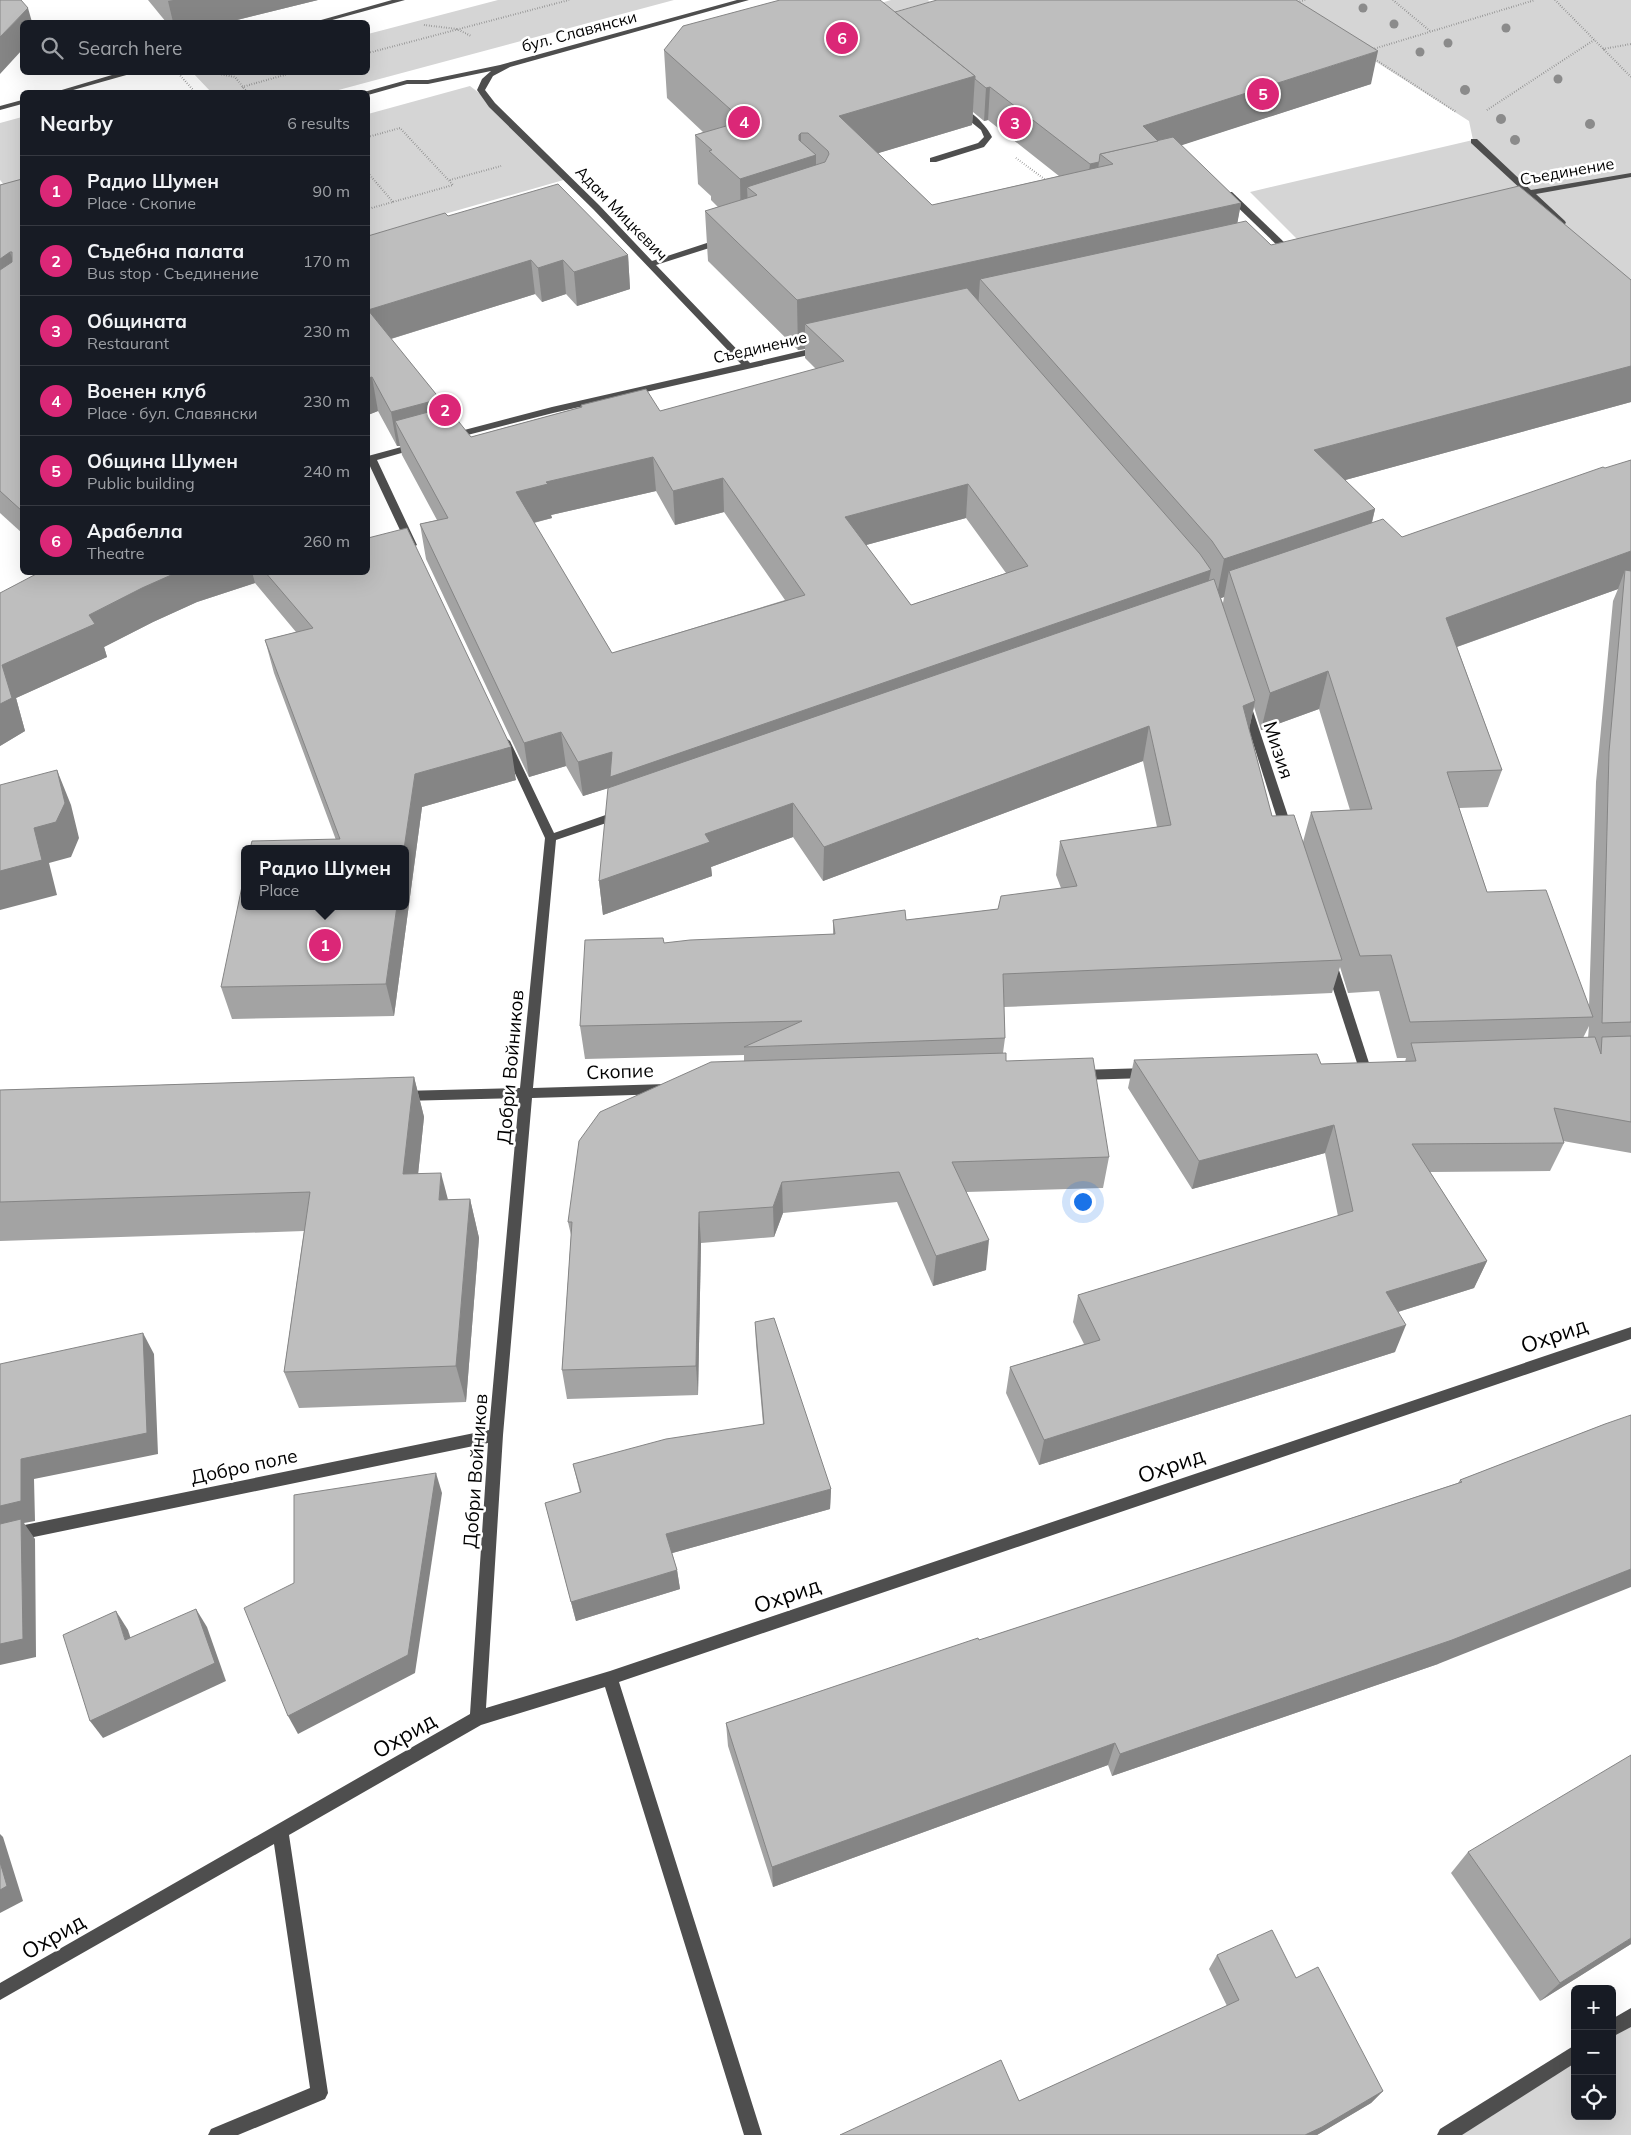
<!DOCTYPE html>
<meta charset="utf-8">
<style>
body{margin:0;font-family:Mulish,sans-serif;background:#20242c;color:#f1f3f6}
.controls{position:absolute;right:15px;bottom:15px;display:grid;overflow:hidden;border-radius:8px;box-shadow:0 5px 20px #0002}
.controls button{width:45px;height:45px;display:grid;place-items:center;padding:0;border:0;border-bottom:1px solid #363941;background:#171b24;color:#f1f3f6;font:25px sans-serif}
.you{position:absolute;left:1082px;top:1201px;width:18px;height:18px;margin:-12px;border:4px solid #fff;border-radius:50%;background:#1a73e8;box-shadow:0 0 0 8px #1a73e833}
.badge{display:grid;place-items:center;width:32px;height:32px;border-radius:50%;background:#db2777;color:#fff;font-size:16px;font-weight:700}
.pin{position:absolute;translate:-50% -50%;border:2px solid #fff;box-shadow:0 1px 5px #0006}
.popup{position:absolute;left:241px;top:845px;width:168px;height:65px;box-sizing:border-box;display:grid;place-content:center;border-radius:8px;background:#171b24;filter:drop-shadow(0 1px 4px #0005);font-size:16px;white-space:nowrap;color:#9ea1a6}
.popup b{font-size:19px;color:#f1f3f6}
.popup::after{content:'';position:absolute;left:50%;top:100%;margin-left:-10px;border:10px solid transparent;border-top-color:#171b24}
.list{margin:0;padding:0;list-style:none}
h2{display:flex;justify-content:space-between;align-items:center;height:65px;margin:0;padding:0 20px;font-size:21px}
h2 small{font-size:16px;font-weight:400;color:#9ea1a6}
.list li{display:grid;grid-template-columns:32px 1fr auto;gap:15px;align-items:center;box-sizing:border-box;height:70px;padding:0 20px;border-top:1px solid #363941}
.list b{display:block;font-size:19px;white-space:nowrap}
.list p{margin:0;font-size:16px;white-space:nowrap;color:#9ea1a6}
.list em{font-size:16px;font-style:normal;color:#9ea1a6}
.icon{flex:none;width:28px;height:28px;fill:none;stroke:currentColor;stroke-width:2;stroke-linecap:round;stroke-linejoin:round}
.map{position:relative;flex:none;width:1631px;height:2135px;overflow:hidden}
.search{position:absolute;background:#171b24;box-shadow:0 5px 20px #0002;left:20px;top:20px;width:350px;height:55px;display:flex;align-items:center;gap:12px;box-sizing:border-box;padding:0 18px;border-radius:8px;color:#9ea1a6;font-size:19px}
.panel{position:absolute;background:#171b24;box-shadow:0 5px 20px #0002;left:20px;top:90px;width:350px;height:485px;border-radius:8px}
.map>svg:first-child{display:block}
.green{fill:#d5d5d5}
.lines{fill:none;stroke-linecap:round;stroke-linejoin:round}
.path{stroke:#707070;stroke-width:2;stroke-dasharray:0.5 2;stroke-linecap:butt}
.minor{fill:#4e4e4e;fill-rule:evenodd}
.tree{fill:#8b8b8b}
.wall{fill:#a3a3a3;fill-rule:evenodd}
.shaded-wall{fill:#858585}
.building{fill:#bebebe;stroke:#858585;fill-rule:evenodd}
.labels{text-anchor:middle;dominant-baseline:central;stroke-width:5;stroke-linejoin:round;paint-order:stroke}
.far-street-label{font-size:16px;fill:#000;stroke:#fff}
.street-label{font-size:19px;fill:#000;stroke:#fff}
.near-street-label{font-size:22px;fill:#000;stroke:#fff}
</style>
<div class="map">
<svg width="1631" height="2135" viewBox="0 0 1631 2135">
<rect width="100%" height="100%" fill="#fff"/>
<!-- green -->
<g class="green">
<polygon points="498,0 674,0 331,92 211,92 193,73 368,72 368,34"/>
<polygon points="891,0 928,0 930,2 867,19 857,10"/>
<polygon points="1279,0 1631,0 1631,292 1301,243 1250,192 1473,140 1469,121"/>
<polygon points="470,86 487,99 567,179 368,236 368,114"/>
<polygon points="22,117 22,173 20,174 22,180 4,185 0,180 0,123"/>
<polygon points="1631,2017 1631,2135 1446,2135 1575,2053 1575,2116 1612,2116 1612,2029"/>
</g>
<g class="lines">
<!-- path -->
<g class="path">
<polyline points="1393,0 1430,31"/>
<polyline points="1555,0 1631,77"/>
<polyline points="1295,3 1305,0"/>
<polyline points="424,25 457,29 471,36"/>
<polyline points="1603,49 1631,44"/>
<polyline points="1370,50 1535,0"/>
<polyline points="368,53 569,0"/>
<polyline points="1373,58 1456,112"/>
<polyline points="177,72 195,92"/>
<polyline points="219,74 235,77 247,92"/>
<polyline points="242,87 295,72"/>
<polyline points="1487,110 1594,40"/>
<polyline points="368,137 400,128 453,185 368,209"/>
<polyline points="1016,158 1047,181"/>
<polyline points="368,173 393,202"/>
<polyline points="450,180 501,166"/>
</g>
<!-- minor -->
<g class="minor">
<polygon points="392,0 405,0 325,22 314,22"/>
<polygon points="737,0 749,0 510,67 493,76 485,90 495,103 599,205 652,261 719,239 725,239 725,243 656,265 750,363 822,346 827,349 822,352 553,413 452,439 449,438 449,434 552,407 741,364 593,209 489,107 477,90 482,79 491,71 428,84 407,84 368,95 368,92 364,92 407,80 428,80 500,65"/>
<polygon points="122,72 137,72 66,92 55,92"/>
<polygon points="22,100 22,104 0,110 0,106"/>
<path d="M956,106C967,105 988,127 992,137L984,147L936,162H930V158L978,143L984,137L981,130L956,110Z"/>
<polygon points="1471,139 1477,139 1531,190 1631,173 1631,177 1536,194 1565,221 1566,223 1562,226 1528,195 1507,198 1507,194 1523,191 1471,143"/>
<polygon points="1226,192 1232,192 1287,245 1287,249 1281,249 1226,196"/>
<polygon points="416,443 419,444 419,448 377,460 417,545 412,548 407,545 368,462 368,456"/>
<polygon points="1246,701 1251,705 1293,831 1291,834 1283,834 1281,831 1241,705"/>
<polygon points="505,737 510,741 554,833 620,810 626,814 624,817 556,840 533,1088 667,1084 671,1085 673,1089 671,1093 667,1094 532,1098 503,1435 486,1708 610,1671 1631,1327 1631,1339 619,1682 762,2135 744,2135 605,1687 481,1725 289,1835 328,2093 325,2099 238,2135 208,2135 211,2129 310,2088 274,1844 0,2000 0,1983 470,1714 488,1443 0,1544 0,1530 489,1430 519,1098 402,1101 398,1100 396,1096 398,1092 402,1091 520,1088 545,838 500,741"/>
<polygon points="1331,959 1335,961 1337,964 1370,1066 1368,1069 1360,1069 1358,1066 1325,964 1327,961"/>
<polygon points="1147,1068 1151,1070 1153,1073 1151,1076 1147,1078 1080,1080 1076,1079 1074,1075 1076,1071 1080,1070"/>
<polygon points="1631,2008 1631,2027 1612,2037 1612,2019"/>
<polygon points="1575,2045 1575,2063 1462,2135 1437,2135 1440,2129"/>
</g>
</g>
<!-- trees -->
<g class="tree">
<circle cx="1363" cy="8" r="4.5"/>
<circle cx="1394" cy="24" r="4.5"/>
<circle cx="1506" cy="28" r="4.5"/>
<circle cx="1448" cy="43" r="4.5"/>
<circle cx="1420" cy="52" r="4.5"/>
<circle cx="1558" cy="79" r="4.5"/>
<circle cx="1465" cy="90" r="5"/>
<circle cx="1501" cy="119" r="5"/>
<circle cx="1590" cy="124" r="5"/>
<circle cx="1515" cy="140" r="5"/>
</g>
<!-- wall -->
<g class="wall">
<polygon points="148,0 318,0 229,22 166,22"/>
<path d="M895,12L1371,84L1181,145L1241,203L1237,223L1271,245L1631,280V402L1345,480L1375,509L1372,523L1402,537L1631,460V1153L1563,1141L1564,1143L1550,1171L1430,1172L1487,1261L1474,1288L1398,1312L1395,1352L1039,1465L1006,1393L1010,1367L1084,1344L1073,1322L1078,1295L1338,1216L1325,1153L1192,1189L1128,1088L1134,1060L1321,1064L1405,1062L1406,1058H1397L1379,991L1348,993L1340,967L1332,993L1004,1007L1005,1038L1003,1053L1006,1061L1109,1157L1103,1188L966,1192L986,1270L933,1286L897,1202L783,1213L774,1237L701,1243L698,1395L567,1399L562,1370L571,1235L568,1222L744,1061V1055L585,1059L580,1026L664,943L833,934V920H906L998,909L1061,888L1056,875L1060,841L1157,827L1143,761L823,881L793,837L711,867L712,876L603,915L599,881L611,787L583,796L566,766L529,777L426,559L420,524L437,520L402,455L400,446H397L378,411L368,415V236L448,216L628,255L630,289L577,306L566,294L542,302L535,294L391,339L440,399L442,409L471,437L581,407V405L660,411L816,369L805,358V349L798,350L708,261L705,211L718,207L711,200V196L698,184L695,135L703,132L667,98L664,50ZM973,112L984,121L988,120L1059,176L932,205L878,153L972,125ZM656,491L675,525L724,512L785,600L612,653L534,523L552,518L551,515ZM966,518L1006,573L911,605L866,545ZM1618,589L1613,601L1596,782L1589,1007L1487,892L1459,808L1488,807L1502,770L1457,647ZM1224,597L1223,603L1221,598ZM1254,707L1261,730L1319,709L1350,810L1311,812L1303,842L1272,816L1249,729ZM1589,1026L1588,1038H1583Z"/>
<polygon points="22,179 22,533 0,513 0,185"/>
<polygon points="40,572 368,572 516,780 422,807 394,1016 232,1019 221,987 336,840 274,673 265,640 296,632 255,583 197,602 153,622 104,647 107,657 16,698 25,731 0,746"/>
<polygon points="414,1077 424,1117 418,1174 448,1200 470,1199 479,1238 466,1402 299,1408 284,1372 304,1231 0,1241 0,1090"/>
<polygon points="755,1322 831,1489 830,1509 672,1553 677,1570 680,1589 576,1621 545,1503 580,1493 573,1464 763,1424 756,1344"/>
<polygon points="1605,1424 1438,1664 1112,1776 1108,1765 773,1887 728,1746 726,1723 1458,1483 1460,1480"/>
<polygon points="1468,1852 1631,1944 1540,2001 1451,1873"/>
<polygon points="1217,1955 1296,1978 1383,2091 1371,2103 1317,2135 840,2135 1019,2101 1227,2006 1209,1969"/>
</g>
<!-- shaded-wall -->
<g class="shaded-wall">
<polygon points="173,0 318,0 229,22 173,22 168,1"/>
<polygon points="28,8 32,22 22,22 22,50 0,74 0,37"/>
<polygon points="1378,51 1371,84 1164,151 1143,126"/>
<polygon points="975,76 972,125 839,165 839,116"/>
<polygon points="990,87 988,120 984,121 986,88"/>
<polygon points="801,133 801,160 816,155 816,204 757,195 747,187 749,227 741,229 740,179"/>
<polygon points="1099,162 1095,195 1086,197 1090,164"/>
<polygon points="1241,203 1232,253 980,279 978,310 805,324 805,349 798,350 797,300"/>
<polygon points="10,252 21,285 0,301 0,259"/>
<polygon points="628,255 630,289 577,306 574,272"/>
<polygon points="531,260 535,294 374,344 368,310"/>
<polygon points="563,260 566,294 542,302 538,268"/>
<polygon points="1631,366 1631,402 1305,491 1314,450"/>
<polygon points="372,377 378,411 368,415 368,378"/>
<polygon points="440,399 446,433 395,421 400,446 397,446 391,412"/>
<polygon points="653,457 656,491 551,515 552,518 520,526 516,492 546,482"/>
<polygon points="723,478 724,512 675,525 673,491"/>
<polygon points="968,484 966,518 844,551 845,517"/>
<polygon points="1375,509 1365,549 1229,571 1224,597 1216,600 1224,559"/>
<polygon points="1631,551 1631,584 1625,570 1618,589 1434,655 1446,618"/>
<polygon points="1211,570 1204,604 583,796 578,762"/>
<polygon points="178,572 252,572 255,583 197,602 153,622 104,647 107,657 16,698 25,731 0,746 0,704 2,665 89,615 142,588"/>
<polygon points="1328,671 1319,709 1261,730 1270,693"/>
<polygon points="1255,701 1248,735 1243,706"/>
<polygon points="1149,726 1143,761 823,881 824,847"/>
<polygon points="561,732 566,766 529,777 524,743"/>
<polygon points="511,747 516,780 422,807 394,1016 386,984 397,906 405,906 404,849 415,774"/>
<polygon points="57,770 71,805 79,838 71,857 49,863 57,895 0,910 0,871 34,828"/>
<polygon points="793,803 793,837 711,867 712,876 603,915 599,881 705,834"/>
<polygon points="414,1077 424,1117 414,1213 403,1174"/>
<polygon points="1334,1125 1325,1153 1192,1189 1199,1161"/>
<polygon points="441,1173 451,1211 439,1200"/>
<polygon points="782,1182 783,1213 774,1237 773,1207"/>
<polygon points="470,1199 479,1238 466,1402 456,1366"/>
<polygon points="699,1212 701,1243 698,1395 696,1366"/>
<polygon points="989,1240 986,1270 933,1286 936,1256"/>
<polygon points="1487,1261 1474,1288 1375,1319 1386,1292"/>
<polygon points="1406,1325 1395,1352 1039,1465 1044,1440"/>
<polygon points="143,1333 154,1354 158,1454 34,1479 35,1521 24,1523 35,1539 36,1657 0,1665 0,1506 21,1459"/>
<polygon points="436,1473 442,1493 415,1673 298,1734 288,1716"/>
<polygon points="831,1489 830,1509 669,1554 666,1534"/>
<polygon points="1631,1569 1631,1587 1438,1664 1112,1776 1120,1754"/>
<polygon points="677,1570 680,1589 576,1621 571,1602"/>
<polygon points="196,1609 207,1627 226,1681 103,1738 90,1721"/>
<polygon points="116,1611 128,1630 137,1658 125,1640"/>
<polygon points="1115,1743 1108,1765 773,1887 772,1867"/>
<polygon points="0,1834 3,1837 23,1901 0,1913"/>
<polygon points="1631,1938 1631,1944 1540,2001 1560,1983"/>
<polygon points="1383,2091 1371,2103 1317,2135 1305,2135"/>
</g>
<!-- building -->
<g class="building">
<polygon points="0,0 21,0 28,8 0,37"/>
<polygon points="780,0 880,0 975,76 839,116 932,205 1113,164 1100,154 1173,137 1241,203 797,300 705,211 757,195 747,187 825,162 829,154 828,151 808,133 801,133 799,135 799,140 816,155 740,179 709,151 712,150 695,135 733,124 730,121 740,118 664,50 683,26"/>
<polygon points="937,0 1296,0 1378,51 1143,126 1158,141 1100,154 1099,162 1090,164 990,87 986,88 975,79 975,76 895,12"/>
<polygon points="22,179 22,511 0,491 0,270 12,262 12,252 10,252 0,259 0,185"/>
<polygon points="558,184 628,255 574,272 563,260 538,268 531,260 368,310 440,399 391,412 372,377 368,378 368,236 445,213 448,216"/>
<polygon points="1519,186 1631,280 1631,366 1314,450 1375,509 1224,559 1212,541 980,279 1246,221 1271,245"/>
<path d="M967,288L1200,554L1211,570L610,777L612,752L578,762L561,732L524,743L420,524L448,518L395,421L447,407L471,437L582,407L581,405L646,389L660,411L844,361L805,324ZM653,457L673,491L723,478L805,595L612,653L516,492L548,484L546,482ZM968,484L1028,566L911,605L845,517Z"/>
<polygon points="1631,460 1631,551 1446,618 1502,770 1447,772 1487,892 1546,890 1593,1017 1410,1022 1391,955 1360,956 1311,812 1372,809 1328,671 1270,693 1229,571 1383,519 1402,537 1603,467 1605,468"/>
<polygon points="407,528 511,747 415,774 404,849 250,849 252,841 340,839 265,640 313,628 265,572 368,572 368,538"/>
<polygon points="1625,570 1631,571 1631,1022 1602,1023 1609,752"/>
<polygon points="40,572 178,572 142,588 89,615 95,624 2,665 12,698 0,704 0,593"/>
<polygon points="1214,579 1255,701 1243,706 1272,816 1294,815 1342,960 1003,974 1005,1038 744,1047 802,1021 580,1026 585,940 663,938 664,943 690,940 835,934 833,920 905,910 906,920 998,909 1001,896 1077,886 1060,841 1171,825 1149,726 824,847 793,803 705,834 710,842 599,881 608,788"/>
<polygon points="57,770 65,803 56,822 34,828 42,860 0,871 0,785"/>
<polygon points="245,872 245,906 397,906 386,984 221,987"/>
<polygon points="1631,1036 1631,1122 1554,1108 1564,1143 1412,1144 1487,1261 1386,1292 1406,1325 1044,1440 1010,1367 1100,1340 1078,1295 1353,1211 1334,1125 1199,1161 1134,1060 1317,1054 1321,1064 1416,1061 1411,1043 1595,1037 1601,1054 1602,1037"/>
<polygon points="1006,1053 1006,1061 1093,1058 1109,1157 952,1162 989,1240 936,1256 899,1172 782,1182 773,1207 699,1212 696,1366 562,1370 572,1222 568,1222 579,1141 600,1112 711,1062"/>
<polygon points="414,1077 403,1174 441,1173 439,1200 470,1199 456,1366 284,1372 310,1192 0,1202 0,1090"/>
<polygon points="774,1318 831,1489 666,1534 677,1570 571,1602 545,1503 581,1492 573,1464 666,1439 764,1424 755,1322"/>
<polygon points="143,1333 147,1433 21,1459 21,1501 0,1506 0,1364"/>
<polygon points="1631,1415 1631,1569 1452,1640 1120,1754 1115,1743 772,1867 726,1723 978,1638 979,1640 1462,1482 1460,1480 1605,1424"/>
<polygon points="436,1473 408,1655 288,1716 244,1608 294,1583 294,1495"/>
<polygon points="21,1519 23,1639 0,1644 0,1524"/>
<polygon points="196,1609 215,1663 90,1721 63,1635 116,1611 125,1640"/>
<polygon points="1631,1755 1631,1938 1560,1983 1468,1852"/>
<polygon points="0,1862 7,1886 0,1890"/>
<polygon points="1272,1930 1296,1978 1318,1967 1383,2091 1322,2127 1305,2135 840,2135 1001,2060 1019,2101 1239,2000 1217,1955"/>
</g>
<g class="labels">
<!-- far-street labels -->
<g class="far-street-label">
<text transform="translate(579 31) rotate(-15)">бул. Славянски</text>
<text transform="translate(1567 171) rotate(-10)">Съединение</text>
<text transform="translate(622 213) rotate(46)">Адам Мицкевич</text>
<text transform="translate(760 347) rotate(-13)">Съединение</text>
</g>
<!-- street labels -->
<g class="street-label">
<text transform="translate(1279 750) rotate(72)">Мизия</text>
<text transform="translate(510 1067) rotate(-85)">Добри Войников</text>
<text transform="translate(620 1071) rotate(-2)">Скопие</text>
<text transform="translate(244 1466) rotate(-12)">Добро поле</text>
<text transform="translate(475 1471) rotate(-86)">Добри Войников</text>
</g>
<!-- near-street labels -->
<g class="near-street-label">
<text transform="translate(1554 1335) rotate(-19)">Охрид</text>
<text transform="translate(1171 1465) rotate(-19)">Охрид</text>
<text transform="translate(787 1595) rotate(-19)">Охрид</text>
<text transform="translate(404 1735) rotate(-30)">Охрид</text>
<text transform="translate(53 1936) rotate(-30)">Охрид</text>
</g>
</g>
</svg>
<div class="controls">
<button>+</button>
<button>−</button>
<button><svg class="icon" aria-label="locate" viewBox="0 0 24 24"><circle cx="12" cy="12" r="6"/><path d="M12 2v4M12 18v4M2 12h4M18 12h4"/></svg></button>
</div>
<div class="you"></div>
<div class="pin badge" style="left:325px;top:945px">1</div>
<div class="popup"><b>Радио Шумен</b>Place</div>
<div class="pin badge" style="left:445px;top:410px">2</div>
<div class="pin badge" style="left:1015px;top:123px">3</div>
<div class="pin badge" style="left:744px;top:122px">4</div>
<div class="pin badge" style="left:1263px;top:94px">5</div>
<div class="pin badge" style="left:842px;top:38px">6</div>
<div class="search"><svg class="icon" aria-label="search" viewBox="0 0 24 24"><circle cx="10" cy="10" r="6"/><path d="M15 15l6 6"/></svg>Search here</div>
<section class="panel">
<h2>Nearby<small>6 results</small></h2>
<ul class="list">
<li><span class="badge">1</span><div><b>Радио Шумен</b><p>Place · Скопие</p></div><em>90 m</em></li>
<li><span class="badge">2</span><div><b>Съдебна палата</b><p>Bus stop · Съединение</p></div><em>170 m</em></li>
<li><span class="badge">3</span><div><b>Общината</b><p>Restaurant</p></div><em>230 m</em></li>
<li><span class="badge">4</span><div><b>Военен клуб</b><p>Place · бул. Славянски</p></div><em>230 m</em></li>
<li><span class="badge">5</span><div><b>Община Шумен</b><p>Public building</p></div><em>240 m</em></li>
<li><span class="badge">6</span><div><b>Арабелла</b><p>Theatre</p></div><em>260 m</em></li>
</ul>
</section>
</div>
